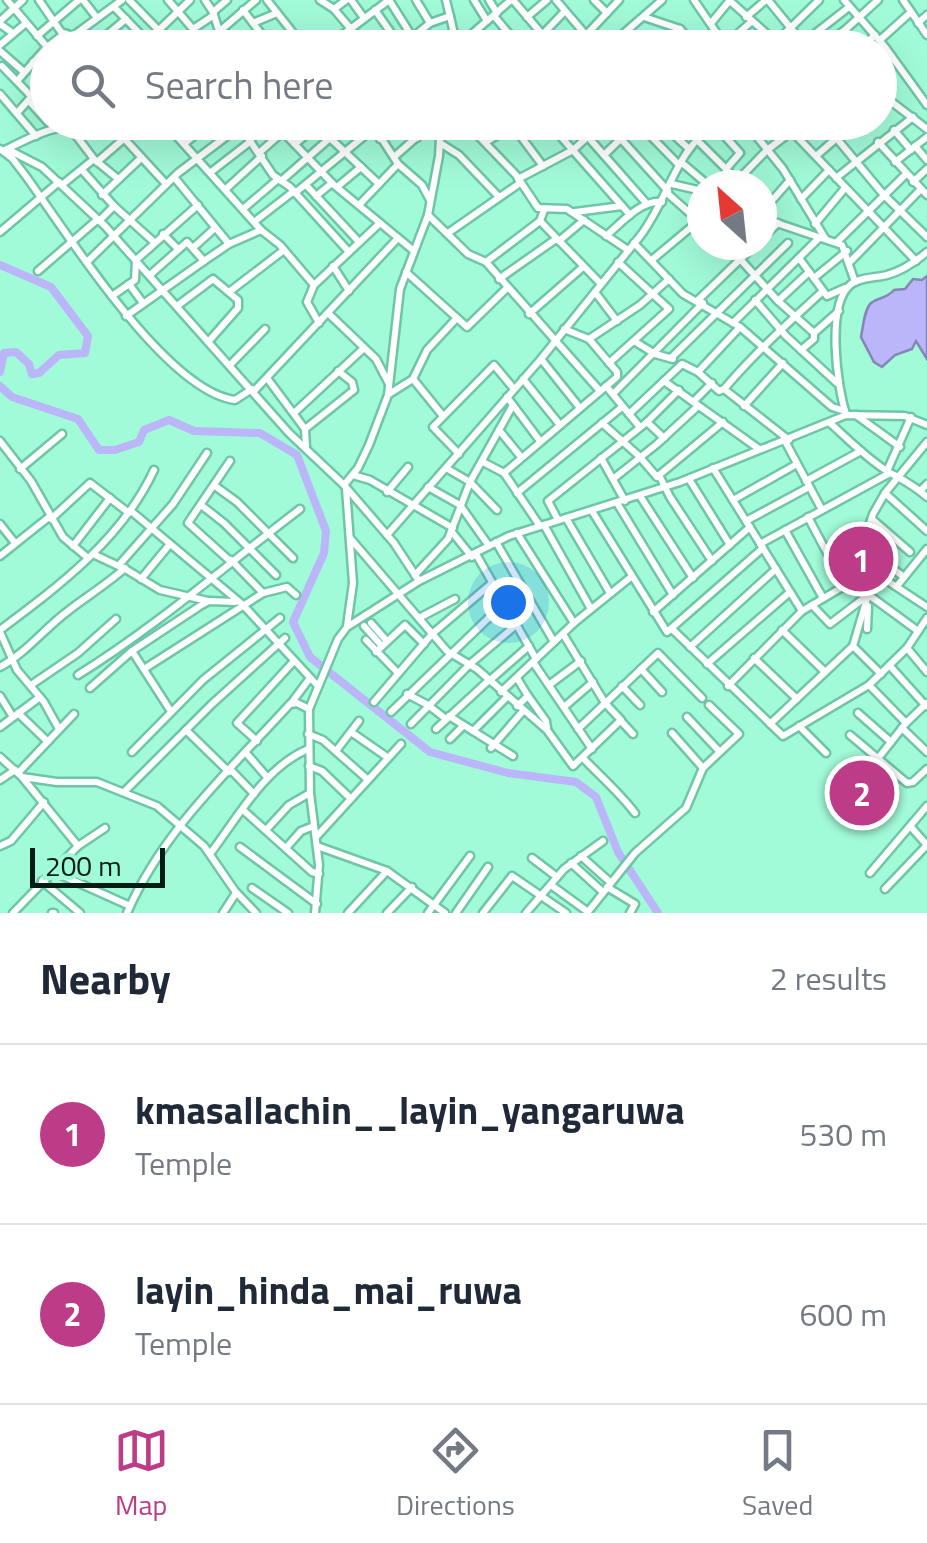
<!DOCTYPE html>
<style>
body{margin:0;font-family:"Titillium Web",sans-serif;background:#f6f6f7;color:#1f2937}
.compass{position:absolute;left:687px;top:170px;width:90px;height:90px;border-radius:50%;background:#fff;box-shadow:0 10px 40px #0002;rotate:333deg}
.scale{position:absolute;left:30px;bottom:25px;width:135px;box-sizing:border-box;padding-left:10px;border:5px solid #021d14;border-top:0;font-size:28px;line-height:35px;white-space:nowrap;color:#021d14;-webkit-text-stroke:8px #a1fad8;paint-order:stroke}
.you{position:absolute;left:508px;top:602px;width:35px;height:35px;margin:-25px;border:8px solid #fff;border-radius:50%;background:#1a73e8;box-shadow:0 0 0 15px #1a73e833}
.badge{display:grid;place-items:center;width:65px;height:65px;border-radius:50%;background:#bc3c88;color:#fff;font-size:32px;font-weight:700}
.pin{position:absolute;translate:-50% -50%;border:5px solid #fff;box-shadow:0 2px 10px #0006}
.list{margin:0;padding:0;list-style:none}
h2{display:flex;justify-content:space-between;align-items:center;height:130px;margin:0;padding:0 40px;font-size:42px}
h2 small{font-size:32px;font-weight:400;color:#747a83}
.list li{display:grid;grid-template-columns:65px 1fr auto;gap:30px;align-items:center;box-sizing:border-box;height:180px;padding:0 40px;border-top:2px solid #e0e1e3}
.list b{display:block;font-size:38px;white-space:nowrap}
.list p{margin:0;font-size:32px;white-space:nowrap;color:#747a83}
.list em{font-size:32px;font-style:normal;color:#747a83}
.icon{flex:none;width:55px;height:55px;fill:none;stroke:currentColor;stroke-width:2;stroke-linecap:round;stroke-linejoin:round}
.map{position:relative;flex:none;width:927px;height:913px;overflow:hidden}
.search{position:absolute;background:#fff;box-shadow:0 10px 40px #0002;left:30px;right:30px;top:30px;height:110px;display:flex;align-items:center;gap:25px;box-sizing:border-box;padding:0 35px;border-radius:55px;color:#747a83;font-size:38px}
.sheet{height:490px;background:#fff}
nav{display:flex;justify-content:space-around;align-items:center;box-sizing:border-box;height:140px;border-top:2px solid #e0e1e3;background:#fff;font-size:28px;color:#747a83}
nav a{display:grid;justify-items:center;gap:5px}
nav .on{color:#bc3c88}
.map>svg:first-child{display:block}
.water{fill:#bbb5f9;stroke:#8487b4;stroke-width:2.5}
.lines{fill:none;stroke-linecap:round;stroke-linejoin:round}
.river{stroke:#bbb5f9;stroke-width:8}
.minor-casing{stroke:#6ec6a6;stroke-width:11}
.minor{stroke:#fff;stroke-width:6}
</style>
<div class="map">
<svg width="927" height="913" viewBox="0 0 927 913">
<rect width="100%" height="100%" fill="#a1fad8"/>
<!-- water -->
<path class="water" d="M927,276V359L916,341L912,349L895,355L882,367L874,362L861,337C863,328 864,310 871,303C879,297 886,299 894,290L905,289L913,279L922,280Z"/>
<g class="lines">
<!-- river -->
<g class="river">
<polyline points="0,265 51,287 88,336 85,353 59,355 39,373 32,374 29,364 16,352 4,353 0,372"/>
<polyline points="0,386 12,397 78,419 99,450 115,450 139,442 144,430 169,420 194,431 260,433 297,455 326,531 324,553 293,622 310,657 430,752 508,773 576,782 596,797 618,852 658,913"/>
</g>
<defs>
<g id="minor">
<polyline points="7,0 48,48"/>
<polyline points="39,0 61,32 73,36 86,48"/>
<polyline points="83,0 97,18"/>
<polyline points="129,0 176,48"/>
<polyline points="168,0 205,43"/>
<polyline points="205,0 213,12 219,31"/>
<polyline points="267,0 305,48"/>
<polyline points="320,0 334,9 367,48"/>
<polyline points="351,0 364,18"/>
<polyline points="416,0 430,23 450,16"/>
<polyline points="446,0 457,46"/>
<polyline points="474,0 487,21"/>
<polyline points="489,0 497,13"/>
<polyline points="513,0 547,40 542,48"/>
<polyline points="556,0 597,48"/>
<polyline points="594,0 607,13"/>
<polyline points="694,0 727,48"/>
<polyline points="768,0 807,48"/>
<polyline points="844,0 885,47 927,105"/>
<polyline points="903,0 927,35"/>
<polyline points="730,1 776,42 819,0"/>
<polyline points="114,7 154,48"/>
<polyline points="334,9 346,0"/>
<polyline points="243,10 266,40 263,48"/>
<polyline points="375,10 401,47"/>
<polyline points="213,12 227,0"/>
<polyline points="494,16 521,48"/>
<polyline points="527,17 547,0"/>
<polyline points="644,17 680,29 697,48"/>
<polyline points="746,17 766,0"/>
<polyline points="0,21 23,0"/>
<polyline points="712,22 730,0"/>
<polyline points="253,23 277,13"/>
<polyline points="918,23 927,15"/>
<polyline points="0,24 10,31"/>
<polyline points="160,29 190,0"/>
<polyline points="193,29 214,15"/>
<polyline points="216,34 228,48"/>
<polyline points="473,35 483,48"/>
<polyline points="542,35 565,11"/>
<polyline points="37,36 79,0"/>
<polyline points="73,36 122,0"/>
<polyline points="734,37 743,48"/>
<polyline points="617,39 626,48"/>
<polyline points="880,40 911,12"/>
<polyline points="803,43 849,7"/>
<polyline points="0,45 26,23"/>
<polyline points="725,45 751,22"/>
<polyline points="401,47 430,23"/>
<polyline points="457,47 511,0"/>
<polyline points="91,48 126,19"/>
<polyline points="200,48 256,0"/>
<polyline points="286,48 297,38"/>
<polyline points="325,48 389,0 413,38"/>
<polyline points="501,48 513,38"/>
<polyline points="574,48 619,0"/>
<polyline points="607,48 662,0"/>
<polyline points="659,48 680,29"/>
<polyline points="819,48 845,30 878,0"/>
<polyline points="861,48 875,35"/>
<polyline points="0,51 24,72"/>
<polyline points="33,62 48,76"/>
<polyline points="2,66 32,97"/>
<polyline points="880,66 891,56"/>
<polyline points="17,81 47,47 64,34"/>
<polyline points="880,93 927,129"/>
<polyline points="0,94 36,136"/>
<polyline points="29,101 48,122"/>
<polyline points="17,113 48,78"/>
<polyline points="109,122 166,184"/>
<polyline points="164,122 261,230"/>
<polyline points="224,122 229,133"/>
<polyline points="371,122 398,164 422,185 430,200"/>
<polyline points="402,122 417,138"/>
<polyline points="465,122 516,175 538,208 567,209 628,250"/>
<polyline points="548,122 630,215"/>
<polyline points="660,122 688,148"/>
<polyline points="745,122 783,169 825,238"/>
<polyline points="783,122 916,261"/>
<polyline points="823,122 883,194 927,237"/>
<polyline points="638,123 679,165"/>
<polyline points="714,124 740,153 726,169"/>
<polyline points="240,126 273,175 290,187 349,252"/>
<polyline points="894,130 911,150"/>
<polyline points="283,132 334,185 414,251"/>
<polyline points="588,137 647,204"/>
<polyline points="695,138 738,181"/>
<polyline points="250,139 271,122"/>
<polyline points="380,139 397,122"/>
<polyline points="621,139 668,191"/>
<polyline points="486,142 513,126 543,166"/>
<polyline points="878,142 927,195"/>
<polyline points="440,143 459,155 499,197"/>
<polyline points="184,144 211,122"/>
<polyline points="295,144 321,122"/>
<polyline points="915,146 927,160"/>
<path d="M0,149L12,158L25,175C66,231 165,391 235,400L252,389"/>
<polyline points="7,149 42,167 105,226 289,433 344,485 394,543 419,581"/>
<path d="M5,150C33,136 63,119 93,130L104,122"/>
<polyline points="260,152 294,122"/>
<polyline points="604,155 638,122"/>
<polyline points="816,156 855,122"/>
<polyline points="394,157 434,122"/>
<polyline points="95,160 117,178"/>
<polyline points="97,162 143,122"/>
<polyline points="681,162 708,185"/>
<polyline points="895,162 927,137"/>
<polyline points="82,170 114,206 154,242"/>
<polyline points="211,172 251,141"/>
<polyline points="174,177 229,244"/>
<polyline points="836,178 913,117"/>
<polyline points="518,179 573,150 604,122"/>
<polyline points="281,181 330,138 379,184"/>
<polyline points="913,182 927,169"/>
<polyline points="63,184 94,159 68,125"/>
<polyline points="672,184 702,191"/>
<polyline points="306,185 359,242"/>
<polyline points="733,185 767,150 804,122"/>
<polyline points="337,187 361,167"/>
<polyline points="226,189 262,156"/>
<polyline points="295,193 374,128"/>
<polyline points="667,193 702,224"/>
<polyline points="102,195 140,159"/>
<polyline points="316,196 332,183"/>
<polyline points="801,199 829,170"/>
<polyline points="359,205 398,164"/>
<polyline points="243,209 277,180"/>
<polyline points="575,212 622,206"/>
<polyline points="762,212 790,180"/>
<polyline points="428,215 468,254 486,262 600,391"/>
<polyline points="762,218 842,245 855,282"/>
<polyline points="99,221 114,206"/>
<polyline points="540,221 601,284"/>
<polyline points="254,222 294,191"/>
<polyline points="815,224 845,188"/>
<polyline points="0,232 59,182"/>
<polyline points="448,233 520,183"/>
<polyline points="163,234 178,249"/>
<path d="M606,236C621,223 642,199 662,202"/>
<polyline points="762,238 778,223"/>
<polyline points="559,241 584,220"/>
<polyline points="837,242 906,174"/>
<polyline points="634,243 683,294 740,327 832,407 845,411"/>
<polyline points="732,245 743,257"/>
<polyline points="194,247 215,228"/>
<polyline points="799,258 827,296 845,288"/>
<polyline points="653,259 702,218"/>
<polyline points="740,259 778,301 814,333"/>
<polyline points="204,261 229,244 261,230 280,245 314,285"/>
<polyline points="851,261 921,189"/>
<polyline points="87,262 178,173 240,126"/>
<polyline points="486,262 540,221 544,210"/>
<polyline points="333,266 349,291"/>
<polyline points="38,271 97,220"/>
<polyline points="406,272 467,327 507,288"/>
<polyline points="814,278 847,251"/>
<polyline points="499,279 556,239"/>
<polyline points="129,284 143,303"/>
<polyline points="229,292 284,250"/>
<polyline points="595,292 617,321"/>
<polyline points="112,296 135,280 136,260 198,205"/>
<polyline points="755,300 786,336 837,383"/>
<polyline points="697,301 755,245"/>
<polyline points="778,301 809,272"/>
<polyline points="177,306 213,279 238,300 238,308 209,341"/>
<polyline points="328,313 376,359 388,382"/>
<polyline points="529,314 583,267"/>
<polyline points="126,316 204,261 187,242 150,275"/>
<polyline points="319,323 307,302 314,285 380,223"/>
<polyline points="733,323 819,238"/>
<polyline points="589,339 640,305 669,279"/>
<polyline points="634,341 655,354 673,359"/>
<polyline points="801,350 814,339 814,333 839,311"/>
<polyline points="671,358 788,243"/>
<polyline points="541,359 580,408"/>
<polyline points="609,363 669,309 618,262"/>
<polyline points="231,364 265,329"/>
<polyline points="698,372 740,327"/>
<polyline points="267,378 305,429 306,447"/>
<polyline points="413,379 443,416"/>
<polyline points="523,379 560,425"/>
<polyline points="664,381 759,449"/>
<polyline points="606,386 639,426"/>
<path d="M725,388C755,353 788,323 823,291"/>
<polyline points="255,390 398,238"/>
<polyline points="389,394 413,379 427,350 455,320"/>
<polyline points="613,394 703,303"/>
<polyline points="507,397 540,441"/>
<polyline points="693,402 712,383"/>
<polyline points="744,406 783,363"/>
<polyline points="294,413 364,348"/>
<polyline points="629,414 682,364 698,372 719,391 724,389 789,440"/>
<path d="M846,414C837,387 826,306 850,285C859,277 876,278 887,275C902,271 915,262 927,252"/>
<polyline points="856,415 900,447"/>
<polyline points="647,422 664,438"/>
<polyline points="602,423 639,456 657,477 659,475 670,497 712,561"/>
<path d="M830,423C848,439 866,458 887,471C901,479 914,485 927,497"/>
<polyline points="305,429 354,390 352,382 338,371"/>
<polyline points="499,430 521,457"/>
<polyline points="0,441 31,481 63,537 88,558"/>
<polyline points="785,441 822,510"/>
<polyline points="459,454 433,427 494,365 514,389"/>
<polyline points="601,458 625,501"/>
<polyline points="483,462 504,473 540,526"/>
<polyline points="446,468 470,482 497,510"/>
<polyline points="713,468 802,611"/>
<polyline points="20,469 62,434"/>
<polyline points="887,471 911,417"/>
<polyline points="504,473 617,377 617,372 589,339 564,329"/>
<polyline points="353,475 370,480 453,528"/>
<polyline points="658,476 723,422"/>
<polyline points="613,479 657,444 697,407"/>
<polyline points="689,479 730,545"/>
<polyline points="806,481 861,451"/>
<polyline points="344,485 358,468 369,445 388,395 400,289 428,215 439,156 441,122"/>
<polyline points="215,486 237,502 293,558"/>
<polyline points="428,487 460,505 489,546"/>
<polyline points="346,489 353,583 347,626"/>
<polyline points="920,491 927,484"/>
<polyline points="387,492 408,467"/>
<polyline points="517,493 622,407"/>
<polyline points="885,493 927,531"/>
<polyline points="640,496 693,578"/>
<polyline points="733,500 797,464"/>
<polyline points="617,503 673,595"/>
<polyline points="201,505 224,523 276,575"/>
<polyline points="131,511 243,605 318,686"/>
<polyline points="592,511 667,632 763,548"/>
<polyline points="808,517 844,585"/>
<polyline points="566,518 610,593"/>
<polyline points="51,519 90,483 129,513"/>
<polyline points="558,520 548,501 647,422 679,390"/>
<polyline points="873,520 910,552"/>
<polyline points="746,521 809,487"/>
<polyline points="0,524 15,543"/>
<polyline points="544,525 591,609"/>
<polyline points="785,530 823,598"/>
<polyline points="452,532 472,557"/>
<polyline points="517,533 574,623"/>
<path d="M387,535L541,359L641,235C670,196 676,147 719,122"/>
<polyline points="350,538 447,651 477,669 547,730 573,766 621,720 605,703 563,634"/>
<polyline points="496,542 554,642"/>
<polyline points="760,544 890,473"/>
<polyline points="73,546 110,498"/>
<polyline points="864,547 904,577"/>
<polyline points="93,554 127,570 160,590 208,601"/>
<polyline points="476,554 536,659"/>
<polyline points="0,556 49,517"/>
<polyline points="858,559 873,514 885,493 927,442"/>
<polyline points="231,560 263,593"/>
<polyline points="230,561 188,523 230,461"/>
<polyline points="859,562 927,607"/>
<polyline points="119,565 173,504 207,453"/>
<polyline points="415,575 448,539 470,482 513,405"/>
<polyline points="141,579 170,544"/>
<polyline points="897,586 927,549"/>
<polyline points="862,590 918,631"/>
<polyline points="812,605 830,624 868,595 853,646 881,674"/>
<polyline points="653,612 750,527"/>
<polyline points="419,618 455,599"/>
<polyline points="371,623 386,640"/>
<polyline points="364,626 381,645"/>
<polyline points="672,629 783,736 869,685 907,648 927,618"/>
<polyline points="867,629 868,606"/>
<path d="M0,630C59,586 122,539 154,470"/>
<polyline points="782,630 825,672"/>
<polyline points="0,632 17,670 44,702 59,729"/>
<polyline points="366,640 398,673"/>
<polyline points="690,647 776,569"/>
<polyline points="907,648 927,672"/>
<polyline points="132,651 170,710"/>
<polyline points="376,652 405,625 424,644"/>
<polyline points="754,658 797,699"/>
<polyline points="533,662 592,749"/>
<polyline points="707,664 790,592"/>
<polyline points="890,666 926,706"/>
<path d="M0,667C26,653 44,629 68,611C86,597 107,584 125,568"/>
<polyline points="144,669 263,593 287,587 296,595"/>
<polyline points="641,669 662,692"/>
<path d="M78,675C157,626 226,565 300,509"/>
<polyline points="517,678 528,696 517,706"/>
<polyline points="489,681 529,646"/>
<polyline points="31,685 78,653 116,619"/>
<polyline points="549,685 581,661"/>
<polyline points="869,685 906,723"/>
<polyline points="622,686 640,705"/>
<polyline points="728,686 802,611 861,576"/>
<polyline points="90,688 132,651 200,606 209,601 235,602"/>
<polyline points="501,692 574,623 631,577"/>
<polyline points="407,694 428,705 446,719"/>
<polyline points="0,696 13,717"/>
<polyline points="528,696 546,721 547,728"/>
<polyline points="292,702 310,678"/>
<polyline points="374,702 432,634 492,583"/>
<polyline points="564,707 593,682"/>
<polyline points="391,712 503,604"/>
<polyline points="18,713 47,741"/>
<polyline points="858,713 891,742"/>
<polyline points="449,716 513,756"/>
<polyline points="687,717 719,751"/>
<polyline points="621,721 633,734"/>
<polyline points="411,724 470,664 516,625"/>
<polyline points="770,724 853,646"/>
<polyline points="799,726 826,753"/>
<polyline points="0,727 40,697"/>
<polyline points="902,728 927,752"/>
<polyline points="436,729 488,681"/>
<polyline points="578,729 658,653 702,698"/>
<polyline points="186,730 229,772"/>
<polyline points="473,731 507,697"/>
<polyline points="351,732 387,757"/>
<polyline points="672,733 703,768"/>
<polyline points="308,734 323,740 367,779"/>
<polyline points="850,735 907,783 913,782 927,769"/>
<polyline points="450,739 463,726"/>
<polyline points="257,741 237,723 294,661"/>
<polyline points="491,748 523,711"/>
<polyline points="336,751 359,721"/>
<polyline points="132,752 203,680 280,618"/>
<polyline points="246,753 267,777"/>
<polyline points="0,757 22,777 57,782 97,782 157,806 204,846 235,891 256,913"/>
<path d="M583,758C601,777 619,792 635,813"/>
<polyline points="309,766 322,771 350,798"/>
<polyline points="231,770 254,794"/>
<polyline points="18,773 74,714"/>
<polyline points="22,777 78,846"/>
<polyline points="0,780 15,770"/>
<polyline points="124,792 212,704 285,638"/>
<polyline points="842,804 906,723 927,703"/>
<polyline points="243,810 312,872 319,874"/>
<polyline points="911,827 927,845"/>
<polyline points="266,830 289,805 310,793"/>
<polyline points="317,836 401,744"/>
<polyline points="0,846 11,841 44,802"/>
<polyline points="317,846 387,871 445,913"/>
<polyline points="240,847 317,904"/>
<polyline points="286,848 301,831 314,826"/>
<path d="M210,854C238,817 264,768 308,749"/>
<polyline points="581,856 610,882"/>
<polyline points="532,858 557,877"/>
<polyline points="571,863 603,892"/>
<polyline points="52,871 130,906"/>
<polyline points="870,873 927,806"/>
<polyline points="42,881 80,913"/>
<polyline points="551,885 588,912"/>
<polyline points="607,887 635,904 630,913"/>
<polyline points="252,888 288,913"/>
<polyline points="885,889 927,845"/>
<polyline points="13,913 78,846 105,828"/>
<polyline points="52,913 54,913"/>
<path d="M127,913C163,830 230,770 290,704L297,703L309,709"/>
<polyline points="223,913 236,893"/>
<polyline points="315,913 319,865 310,793 309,709 338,639 347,627 419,581 509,536 680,482 846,415 905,416 927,425"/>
<polyline points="348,913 387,871"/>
<polyline points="387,913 412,887"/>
<polyline points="428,913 470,856"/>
<polyline points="456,913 488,867"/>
<polyline points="483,913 512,876 566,913"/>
<polyline points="526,913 564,869 603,841"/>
<polyline points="587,913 635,853 686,808 703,768 739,734 709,705"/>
</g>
</defs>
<!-- minor casing -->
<use href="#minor" class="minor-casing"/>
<!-- minor -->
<use href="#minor" class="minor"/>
</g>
</svg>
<svg class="compass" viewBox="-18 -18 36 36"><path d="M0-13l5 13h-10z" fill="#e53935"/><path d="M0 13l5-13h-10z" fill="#747a83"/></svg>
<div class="scale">200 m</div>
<div class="you"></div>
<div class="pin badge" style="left:861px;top:559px">1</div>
<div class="pin badge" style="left:862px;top:793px">2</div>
<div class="search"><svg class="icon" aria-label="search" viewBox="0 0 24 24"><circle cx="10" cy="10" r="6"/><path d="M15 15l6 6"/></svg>Search here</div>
</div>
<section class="sheet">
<h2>Nearby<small>2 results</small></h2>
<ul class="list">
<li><span class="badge">1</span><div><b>kmasallachin__layin_yangaruwa</b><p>Temple</p></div><em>530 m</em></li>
<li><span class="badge">2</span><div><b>layin_hinda_mai_ruwa</b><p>Temple</p></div><em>600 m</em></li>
</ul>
</section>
<nav>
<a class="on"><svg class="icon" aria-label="map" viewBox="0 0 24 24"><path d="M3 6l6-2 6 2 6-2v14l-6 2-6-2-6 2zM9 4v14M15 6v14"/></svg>Map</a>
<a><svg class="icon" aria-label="directions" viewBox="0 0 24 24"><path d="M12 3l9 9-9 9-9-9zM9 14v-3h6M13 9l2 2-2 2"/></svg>Directions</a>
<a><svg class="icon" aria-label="saved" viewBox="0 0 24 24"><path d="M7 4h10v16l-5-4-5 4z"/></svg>Saved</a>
</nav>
